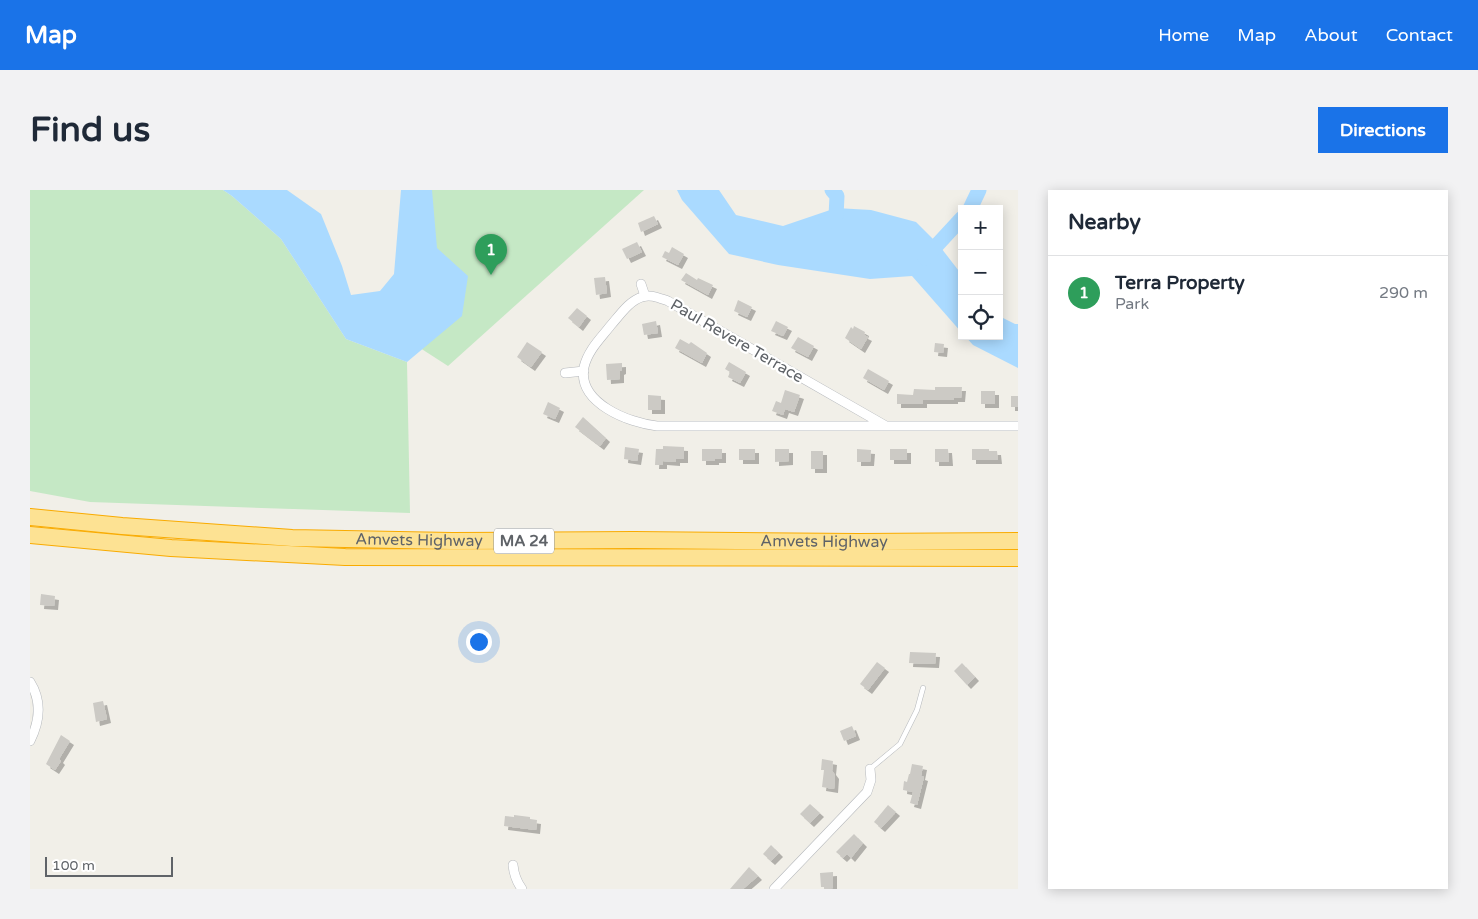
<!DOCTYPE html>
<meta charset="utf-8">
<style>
body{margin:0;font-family:"Varela Round",sans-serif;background:#f2f2f3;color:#1f2937}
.controls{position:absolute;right:15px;top:15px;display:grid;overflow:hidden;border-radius:0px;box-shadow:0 2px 12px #0003}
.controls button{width:45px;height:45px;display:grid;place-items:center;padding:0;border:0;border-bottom:1px solid #e0e1e3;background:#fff;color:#1f2937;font:25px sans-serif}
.scale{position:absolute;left:15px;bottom:12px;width:128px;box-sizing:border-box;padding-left:5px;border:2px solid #5f6368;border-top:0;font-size:14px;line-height:18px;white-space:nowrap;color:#5f6368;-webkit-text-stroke:4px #fff;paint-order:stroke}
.you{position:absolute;left:448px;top:451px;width:18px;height:18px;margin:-12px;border:4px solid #fff;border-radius:50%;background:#1a73e8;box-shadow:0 0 0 8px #1a73e833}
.badge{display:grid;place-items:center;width:32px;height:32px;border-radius:50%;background:#1a73e8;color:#fff;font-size:16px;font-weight:700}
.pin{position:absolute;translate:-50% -41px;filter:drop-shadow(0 1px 2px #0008)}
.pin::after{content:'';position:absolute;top:26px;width:18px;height:15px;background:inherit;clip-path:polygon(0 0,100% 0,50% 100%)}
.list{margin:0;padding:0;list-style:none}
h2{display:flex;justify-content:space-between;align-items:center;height:65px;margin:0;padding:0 20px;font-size:21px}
h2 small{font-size:16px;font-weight:400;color:#747a83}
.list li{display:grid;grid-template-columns:32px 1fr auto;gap:15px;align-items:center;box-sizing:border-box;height:75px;padding:0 20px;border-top:1px solid #e0e1e3}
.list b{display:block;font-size:19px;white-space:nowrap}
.list p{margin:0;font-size:16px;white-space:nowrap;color:#747a83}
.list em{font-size:16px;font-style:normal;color:#747a83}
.icon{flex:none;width:28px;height:28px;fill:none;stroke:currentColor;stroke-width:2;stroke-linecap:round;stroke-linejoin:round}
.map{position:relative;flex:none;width:988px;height:699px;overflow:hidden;border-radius:0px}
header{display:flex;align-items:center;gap:30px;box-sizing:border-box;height:70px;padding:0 25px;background:#1a73e8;color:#fff}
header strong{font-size:24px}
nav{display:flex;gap:28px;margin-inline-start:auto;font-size:18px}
.intro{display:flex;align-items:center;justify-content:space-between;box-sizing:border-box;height:120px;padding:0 30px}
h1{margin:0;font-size:35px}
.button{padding:12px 22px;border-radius:0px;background:#1a73e8;color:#fff;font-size:18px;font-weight:700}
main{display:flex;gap:30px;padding:0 30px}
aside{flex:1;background:#fff;border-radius:0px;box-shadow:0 2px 12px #0003}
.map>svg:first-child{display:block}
.green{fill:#c5e8c5}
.water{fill:#aadaff}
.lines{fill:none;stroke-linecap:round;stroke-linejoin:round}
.river{stroke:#aadaff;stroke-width:15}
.building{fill:#cccac5;filter:url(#shadow)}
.lane-casing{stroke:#b5b8bc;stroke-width:5.5}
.street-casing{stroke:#b5b8bc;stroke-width:10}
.highway-casing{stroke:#f9ab00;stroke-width:18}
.lane{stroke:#fff;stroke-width:4.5}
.street{stroke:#fff;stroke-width:9}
.highway{stroke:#fde293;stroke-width:16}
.labels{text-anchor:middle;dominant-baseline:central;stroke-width:4.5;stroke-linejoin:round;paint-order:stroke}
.shield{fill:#fff;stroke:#8f9295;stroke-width:1}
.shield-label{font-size:15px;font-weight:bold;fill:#5f6368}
.street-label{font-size:16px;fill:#5f6368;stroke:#fff}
</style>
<header>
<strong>Map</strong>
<nav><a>Home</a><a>Map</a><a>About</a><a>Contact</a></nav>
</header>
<div class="intro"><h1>Find us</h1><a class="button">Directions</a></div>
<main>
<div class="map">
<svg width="988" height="699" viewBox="0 0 988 699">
<defs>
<filter id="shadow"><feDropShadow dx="4" dy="4" stdDeviation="0" flood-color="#0004"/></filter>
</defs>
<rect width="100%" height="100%" fill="#f1efe8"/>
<!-- green -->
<g class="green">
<polygon points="0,0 193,0 202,6 251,49 316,149 377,172 380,323 60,312 0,301"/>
<polygon points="393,0 614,0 418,176 373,147"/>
</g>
<!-- water -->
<g class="water">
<polygon points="193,0 257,0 291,24 312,76 321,105 350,101 364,84 371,0 402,0 407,58 438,86 432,126 377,172 316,149 251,49 202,6"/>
<polygon points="647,0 689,0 706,25 753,36 806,18 841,20 886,32 908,54 932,85 932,143 882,86 840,89 748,75 699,64 652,10"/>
<polygon points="969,126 985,134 988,134 988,178 943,155 935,146 969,146"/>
</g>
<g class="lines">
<!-- river -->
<g class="river">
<polyline points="940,19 949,0"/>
<polyline points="796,34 806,26 807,6 802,0"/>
<polyline points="895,68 932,28"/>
</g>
</g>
<!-- building -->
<g class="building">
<polygon points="624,26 628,34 611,42 608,33"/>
<polygon points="607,52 612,62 597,69 592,59"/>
<polygon points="642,57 654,64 648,75 632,67 635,61 639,63"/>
<polygon points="656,83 667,90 668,88 683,95 678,105 651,90"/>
<polygon points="575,87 577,103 566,105 564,88"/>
<polygon points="708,110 722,117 717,127 704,121"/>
<polygon points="547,118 557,126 549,137 538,128"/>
<polygon points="626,131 628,143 614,145 612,134"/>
<polygon points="746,131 758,137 753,146 741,141"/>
<polygon points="824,136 835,142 834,145 838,147 831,159 815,148 821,137 823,139"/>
<polygon points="768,147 784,156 778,167 761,158"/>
<polygon points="650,149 659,154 661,152 677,163 672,173 645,158"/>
<polygon points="497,152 512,162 501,177 487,167"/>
<polygon points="905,153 914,154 913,163 904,162"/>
<polygon points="699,172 716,182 710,193 698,187 700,182 695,179"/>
<polygon points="592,173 592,180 590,181 590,189 577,190 576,174"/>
<polygon points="838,179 859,191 854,200 833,188"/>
<polygon points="905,197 932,197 931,208 924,208 924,210 893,210 893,214 867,214 867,204 883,205 884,199 905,200"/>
<polygon points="755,200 770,205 764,222 755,219 753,225 742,221 746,211 751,213"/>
<rect x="951" y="201" width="14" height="13"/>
<polygon points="618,205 631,206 631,220 618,220"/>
<rect x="981" y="206" width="7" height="11"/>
<polygon points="518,212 530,218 525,229 513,224"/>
<polygon points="553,227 576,248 570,256 545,237"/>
<polygon points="633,256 654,257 654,269 646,269 646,272 633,271 633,275 625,275 626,259 633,259"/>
<polygon points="595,257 609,259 607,271 594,269"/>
<polygon points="672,259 692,259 692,269 685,269 685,271 672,271"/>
<rect x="709" y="259" width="16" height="11"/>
<polygon points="745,259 759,259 759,271 745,272"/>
<polygon points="827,259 841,260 840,272 827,272"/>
<rect x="860" y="259" width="17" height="11"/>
<polygon points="905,259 918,259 919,272 905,272"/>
<polygon points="942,259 959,259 959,261 967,261 968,270 942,270"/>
<rect x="781" y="261" width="12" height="18"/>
<polygon points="11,404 25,406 24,416 10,415"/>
<polygon points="880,462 906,463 905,474 879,473"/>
<polygon points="847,472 855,478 838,500 830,494"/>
<polygon points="932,473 945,487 937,495 924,481"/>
<polygon points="73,511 77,529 66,532 63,513"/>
<polygon points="822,536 826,546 814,551 810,541"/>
<polygon points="31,545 40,551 29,569 31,571 25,580 16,574"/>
<polygon points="792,569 803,571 802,581 805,585 804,599 792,597 794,580 791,580"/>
<polygon points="882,574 893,576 891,586 894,587 887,615 880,613 883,602 873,600 874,591 877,592 879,584 880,584"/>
<polygon points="780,614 790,623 780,633 770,624"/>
<polygon points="858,615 866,622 851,638 844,632"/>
<polygon points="484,625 500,627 500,629 507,630 506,640 474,636 475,626 484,627"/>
<polygon points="824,644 833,653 821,668 817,664 813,668 806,662"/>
<polygon points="741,655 749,663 741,671 733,664"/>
<polygon points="719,677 728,686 713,699 700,699"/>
<polygon points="803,682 803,698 794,699 794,697 791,697 790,683"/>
</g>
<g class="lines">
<defs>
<polyline id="lane" points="840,579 870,554 887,520 893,498"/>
<g id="street">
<polyline points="611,94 615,106"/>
<polyline points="535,183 554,181"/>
<path d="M856,236L638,111C629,108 621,104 612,107C599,111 590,125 581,135C571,148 558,160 554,177C547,213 599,233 627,236H988"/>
<path d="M0,492C12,511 10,531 0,551"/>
<path d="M483,675C484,685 486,691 492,699"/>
<polyline points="744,699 837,602 841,590 840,579"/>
</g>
<g id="highway">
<path id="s1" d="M0,327L92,336L262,348L422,351L604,350L828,352L988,351"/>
<polyline points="0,345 141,358 315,367 988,368"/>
</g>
</defs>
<!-- lane casing -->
<use href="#lane" class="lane-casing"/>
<!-- street casing -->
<use href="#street" class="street-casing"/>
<!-- highway casing -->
<use href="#highway" class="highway-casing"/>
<!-- lane -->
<use href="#lane" class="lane"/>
<!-- street -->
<use href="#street" class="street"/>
<!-- highway -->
<use href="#highway" class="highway"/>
</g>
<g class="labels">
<!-- shield labels -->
<rect class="shield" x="464" y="338.5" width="60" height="25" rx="4"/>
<g class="shield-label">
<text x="494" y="351">MA 24</text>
</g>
<!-- street labels -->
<g class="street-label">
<text transform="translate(707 151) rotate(30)">Paul Revere Terrace</text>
<text stroke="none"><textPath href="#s1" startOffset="390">Amvets Highway</textPath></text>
<text stroke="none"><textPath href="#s1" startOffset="795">Amvets Highway</textPath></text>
</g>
</g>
</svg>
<div class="controls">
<button>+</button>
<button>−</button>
<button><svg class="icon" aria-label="locate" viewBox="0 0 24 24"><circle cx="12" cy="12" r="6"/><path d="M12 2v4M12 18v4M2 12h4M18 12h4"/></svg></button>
</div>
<div class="scale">100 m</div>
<div class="you"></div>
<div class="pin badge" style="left:461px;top:85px;background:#2e9e5b">1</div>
</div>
<aside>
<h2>Nearby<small></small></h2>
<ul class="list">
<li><span class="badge" style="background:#2e9e5b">1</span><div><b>Terra Property</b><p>Park</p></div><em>290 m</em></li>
</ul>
</aside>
</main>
